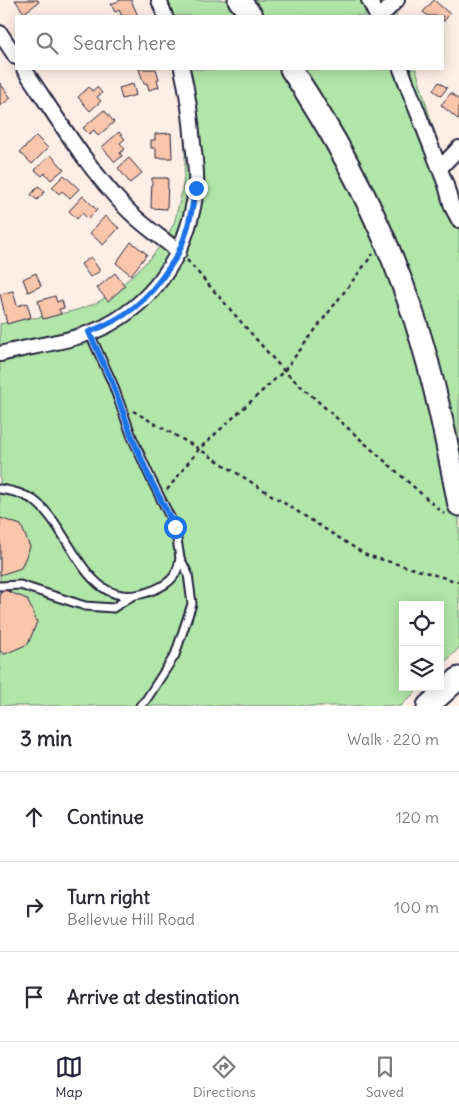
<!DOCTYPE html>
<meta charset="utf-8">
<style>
body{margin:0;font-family:Delius,sans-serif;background:#f2f2f3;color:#2b2b33}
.controls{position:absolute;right:15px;bottom:15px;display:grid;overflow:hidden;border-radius:0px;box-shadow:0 2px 12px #0003}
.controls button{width:45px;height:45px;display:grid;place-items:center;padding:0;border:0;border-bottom:1px solid #e1e1e2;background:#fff;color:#2b2b33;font:25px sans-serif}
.stop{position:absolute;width:15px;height:15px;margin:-11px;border:4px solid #1a73e8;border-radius:50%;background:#fff}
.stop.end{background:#1a73e8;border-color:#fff;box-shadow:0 1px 5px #0008}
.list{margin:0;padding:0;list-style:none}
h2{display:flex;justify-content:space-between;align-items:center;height:65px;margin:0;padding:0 20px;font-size:21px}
h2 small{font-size:16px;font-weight:400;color:#7c7c81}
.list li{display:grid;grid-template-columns:32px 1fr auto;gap:15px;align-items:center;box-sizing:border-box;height:90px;padding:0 20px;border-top:1px solid #e1e1e2}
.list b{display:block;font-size:19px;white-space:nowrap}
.list p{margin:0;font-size:16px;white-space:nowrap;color:#7c7c81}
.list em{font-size:16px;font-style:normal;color:#7c7c81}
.icon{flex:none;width:28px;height:28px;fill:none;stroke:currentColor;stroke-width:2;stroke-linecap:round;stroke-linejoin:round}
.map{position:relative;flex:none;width:459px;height:706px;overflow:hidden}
.search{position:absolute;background:#fff;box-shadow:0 2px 12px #0003;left:15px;right:15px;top:15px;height:55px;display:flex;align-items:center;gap:12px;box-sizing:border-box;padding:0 18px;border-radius:0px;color:#7c7c81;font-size:19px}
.sheet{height:335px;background:#fff}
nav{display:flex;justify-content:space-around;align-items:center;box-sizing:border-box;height:70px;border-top:1px solid #e1e1e2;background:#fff;font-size:14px;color:#7c7c81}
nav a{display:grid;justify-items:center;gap:2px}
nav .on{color:#22223b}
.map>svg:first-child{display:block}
.green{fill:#b1e6a8;stroke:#6a8472}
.building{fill:#fac6ab;stroke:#22223b}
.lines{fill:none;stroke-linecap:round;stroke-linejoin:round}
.service-casing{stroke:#22223b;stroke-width:11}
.minor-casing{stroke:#22223b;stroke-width:18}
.primary-casing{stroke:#22223b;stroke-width:25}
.path{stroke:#22223b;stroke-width:2.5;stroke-dasharray:4 4;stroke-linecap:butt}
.service{stroke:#fff;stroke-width:7}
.minor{stroke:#fff;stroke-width:14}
.primary{stroke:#fff;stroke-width:21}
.route{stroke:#1a73e8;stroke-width:6}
</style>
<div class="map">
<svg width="459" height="706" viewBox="0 0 459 706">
<rect width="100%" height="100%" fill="#feeee6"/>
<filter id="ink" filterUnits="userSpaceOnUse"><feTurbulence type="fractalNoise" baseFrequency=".02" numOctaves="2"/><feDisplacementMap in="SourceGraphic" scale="10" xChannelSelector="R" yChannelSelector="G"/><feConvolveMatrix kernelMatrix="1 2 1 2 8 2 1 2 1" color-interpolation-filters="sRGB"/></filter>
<g filter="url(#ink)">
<!-- green -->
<g class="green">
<polygon points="156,0 387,0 397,16 162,16"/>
<path d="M175,69H416L429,114L450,178L459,219V648L440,667V605H403V687H420L401,706H0V324C32,316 65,317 96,303C110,296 123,284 135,273C149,260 162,246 171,229C175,223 176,214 178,208C191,162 184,115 175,69Z"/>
</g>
<!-- building -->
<g class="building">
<polygon points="15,0 38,0 39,2 24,13"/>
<polygon points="121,0 131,0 138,16 122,16 119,10 115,12 111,4"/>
<polygon points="434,0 450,14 443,22 443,16 428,16 423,12"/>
<polygon points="139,69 156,69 159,79 157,80 159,87 149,90 147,83 144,84"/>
<polygon points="439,82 447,88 441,96 433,90"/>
<polygon points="0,83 11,98 0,106"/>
<polygon points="133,84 136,95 122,99 119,88"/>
<polygon points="89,87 92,91 97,87 102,93 97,97 101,101 90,111 78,97"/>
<polygon points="451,93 459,100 459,120 441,105"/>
<polygon points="104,110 114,122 98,136 94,130 89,134 83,128"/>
<polygon points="119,132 125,139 120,143 125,149 120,153 122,156 115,162 102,147"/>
<polygon points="171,133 172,158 156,158 156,148 151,148 151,140 155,140 155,134"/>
<polygon points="36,136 48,148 32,164 20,152"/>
<polygon points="51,155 64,169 51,180 45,173 42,176 35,170"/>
<polygon points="129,158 142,173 130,183 118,168"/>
<polygon points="64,175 79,189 70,198 62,191 59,194 52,187"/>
<polygon points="152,178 168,178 167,209 151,208"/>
<polygon points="38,186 45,191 37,200 31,195"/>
<polygon points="83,196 97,210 88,219 82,213 77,219 69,211"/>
<polygon points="105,216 119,228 103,245 90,233"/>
<polygon points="131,242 147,254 131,275 116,263"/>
<polygon points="91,257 100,271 90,277 81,264"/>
<polygon points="36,273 41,286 28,292 23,279"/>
<polygon points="115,273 125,286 108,301 97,288"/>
<polygon points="13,291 17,306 27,303 31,317 7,324 0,294"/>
<polygon points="55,296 57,302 62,300 64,308 59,309 61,314 43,319 38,301"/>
<polygon points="0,518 21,525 30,547 21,568 0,575"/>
<polygon points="5,590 27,599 37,622 28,644 5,654 0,651 0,592"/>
</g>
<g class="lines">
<defs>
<g id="service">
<polyline points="89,332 112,382 132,437 151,479 175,527 180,558"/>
<path d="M0,489C13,491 26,494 36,502C76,534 86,620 156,589C172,582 178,574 180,558L188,574L192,604L175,655L146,700L140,706"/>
<polyline points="0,586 20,585 85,606 113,608 132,596"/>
</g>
<g id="minor">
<polyline points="159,0 165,16"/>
<polyline points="369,0 377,16"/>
<polyline points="381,16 397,0"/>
<polyline points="0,33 16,57"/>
<path d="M24,69C56,116 84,163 123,205C139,223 161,237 179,252"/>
<polyline points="401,69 446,185 452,207 459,220"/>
<polyline points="440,168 459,148"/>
<path d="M0,354C34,345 74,342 106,326C159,298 189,248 196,189C197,174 195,158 193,144C191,118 188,94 182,69"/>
</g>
<g id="primary">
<polyline points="239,0 252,16"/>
<path d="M291,69C343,147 386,231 415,320C435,381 447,443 459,505"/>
<polyline points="428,706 459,678"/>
</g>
</defs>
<!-- service casing -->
<use href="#service" class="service-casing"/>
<!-- minor casing -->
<use href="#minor" class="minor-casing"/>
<!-- primary casing -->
<use href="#primary" class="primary-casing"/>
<!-- path -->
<g class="path">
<polyline points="187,260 284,371 444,514"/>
<polyline points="133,411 199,449 366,555 459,582"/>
<polyline points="167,490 199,449 284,371 373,254"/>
</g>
<!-- service -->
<use href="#service" class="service"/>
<!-- minor -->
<use href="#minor" class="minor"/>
<!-- primary -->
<use href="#primary" class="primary"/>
</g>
</g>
<g class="lines" filter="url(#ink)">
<!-- route -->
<path class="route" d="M175,527L150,479L132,437L112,382L89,332C126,318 147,301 169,268C172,263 177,257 179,251C188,232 192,209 196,188"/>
</g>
</svg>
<div class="controls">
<button><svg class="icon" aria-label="locate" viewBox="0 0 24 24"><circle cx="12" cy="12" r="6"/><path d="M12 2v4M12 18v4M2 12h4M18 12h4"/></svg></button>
<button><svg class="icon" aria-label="layers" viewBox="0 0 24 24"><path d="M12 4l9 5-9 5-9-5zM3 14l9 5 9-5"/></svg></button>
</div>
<div class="stop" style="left:175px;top:527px"></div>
<div class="stop end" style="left:196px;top:188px"></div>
<div class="search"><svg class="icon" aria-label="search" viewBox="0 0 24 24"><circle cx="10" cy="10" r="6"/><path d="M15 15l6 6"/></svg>Search here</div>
</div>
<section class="sheet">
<h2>3 min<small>Walk · 220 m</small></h2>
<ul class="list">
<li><svg class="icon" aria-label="ahead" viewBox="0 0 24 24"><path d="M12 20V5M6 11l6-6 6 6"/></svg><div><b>Continue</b></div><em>120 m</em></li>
<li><svg class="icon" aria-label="right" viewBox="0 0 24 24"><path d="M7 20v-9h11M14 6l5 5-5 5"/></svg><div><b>Turn right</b><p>Bellevue Hill Road</p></div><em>100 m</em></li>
<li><svg class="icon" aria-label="arrive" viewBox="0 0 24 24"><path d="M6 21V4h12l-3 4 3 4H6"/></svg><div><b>Arrive at destination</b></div></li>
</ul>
</section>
<nav>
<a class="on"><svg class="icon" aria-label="map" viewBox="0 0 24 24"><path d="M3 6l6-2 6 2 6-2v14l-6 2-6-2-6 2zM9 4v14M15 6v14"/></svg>Map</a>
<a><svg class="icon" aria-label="directions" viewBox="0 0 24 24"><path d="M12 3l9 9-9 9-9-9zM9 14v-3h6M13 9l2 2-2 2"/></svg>Directions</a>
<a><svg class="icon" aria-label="saved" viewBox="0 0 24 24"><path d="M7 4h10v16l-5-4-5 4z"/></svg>Saved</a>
</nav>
